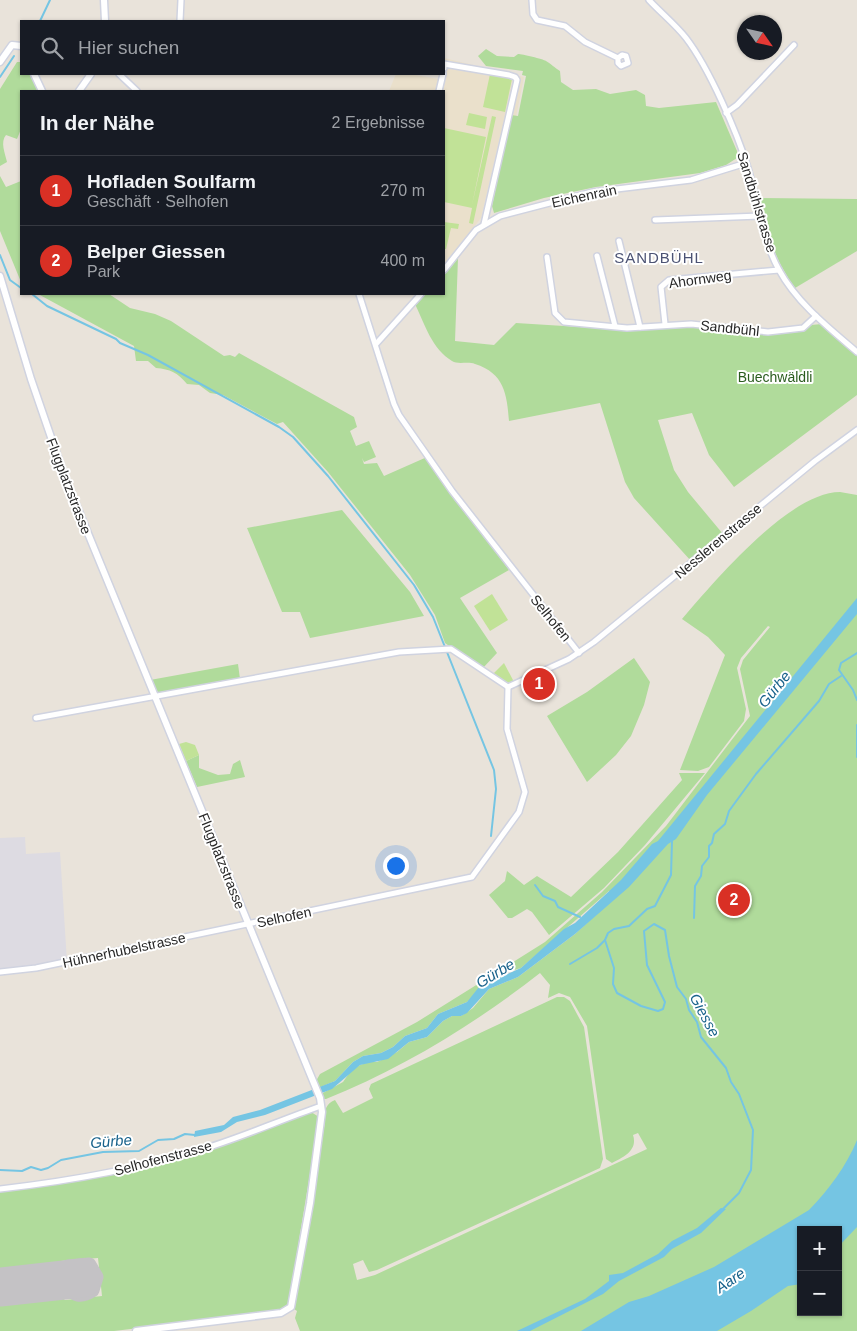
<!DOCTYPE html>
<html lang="de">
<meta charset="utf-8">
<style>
body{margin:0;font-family:Arial,sans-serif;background:#242831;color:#f1f3f6}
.controls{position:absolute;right:15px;bottom:15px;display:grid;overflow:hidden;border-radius:0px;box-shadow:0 1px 4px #0004}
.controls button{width:45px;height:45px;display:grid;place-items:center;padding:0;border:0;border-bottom:1px solid #363941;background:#171b24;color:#f1f3f6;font:25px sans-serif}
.compass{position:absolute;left:737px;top:15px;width:45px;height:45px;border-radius:50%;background:#171b24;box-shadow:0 1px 4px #0004;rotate:124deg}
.you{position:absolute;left:395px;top:865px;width:18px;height:18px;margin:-12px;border:4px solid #fff;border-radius:50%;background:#1a73e8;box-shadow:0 0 0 8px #1a73e833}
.badge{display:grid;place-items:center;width:32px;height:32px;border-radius:50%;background:#d93025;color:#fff;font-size:16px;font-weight:700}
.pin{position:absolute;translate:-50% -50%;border:2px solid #fff;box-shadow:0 1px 5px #0006}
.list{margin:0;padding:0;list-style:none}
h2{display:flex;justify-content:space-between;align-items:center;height:65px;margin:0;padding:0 20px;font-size:21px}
h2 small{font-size:16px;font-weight:400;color:#9ea1a6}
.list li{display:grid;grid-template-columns:32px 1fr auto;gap:15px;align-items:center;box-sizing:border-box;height:70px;padding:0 20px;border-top:1px solid #363941}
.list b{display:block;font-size:19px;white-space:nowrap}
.list p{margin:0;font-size:16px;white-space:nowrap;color:#9ea1a6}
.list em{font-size:16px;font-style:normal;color:#9ea1a6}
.icon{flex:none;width:28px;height:28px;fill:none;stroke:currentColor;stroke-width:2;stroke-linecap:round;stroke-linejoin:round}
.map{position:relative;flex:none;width:857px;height:1331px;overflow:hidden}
.search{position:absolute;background:#171b24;box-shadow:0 1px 4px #0004;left:20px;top:20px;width:425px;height:55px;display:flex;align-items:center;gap:12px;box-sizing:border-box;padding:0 18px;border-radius:0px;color:#9ea1a6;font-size:19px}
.panel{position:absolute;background:#171b24;box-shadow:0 1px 4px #0004;left:20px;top:90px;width:425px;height:205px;border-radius:0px}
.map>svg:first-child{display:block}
.industrial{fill:#dddbe2}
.education{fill:#eae0cb}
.green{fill:#b0db9b;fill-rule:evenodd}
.pitch{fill:#c1e297}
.water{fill:#75c5e3}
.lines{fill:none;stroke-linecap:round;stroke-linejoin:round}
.stream{stroke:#75c5e3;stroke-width:2}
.taxiway{stroke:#c4c2c5;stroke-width:15}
.runway{stroke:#c4c2c5;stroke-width:39}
.minor-casing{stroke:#d0d3e0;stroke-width:8}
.tertiary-casing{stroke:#d0d3e0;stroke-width:9}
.minor{stroke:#fff;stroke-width:5}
.tertiary{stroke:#fff;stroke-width:6}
.labels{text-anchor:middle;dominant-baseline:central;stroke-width:4;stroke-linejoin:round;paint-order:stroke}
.street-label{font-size:14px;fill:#282828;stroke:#fff}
.park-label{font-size:14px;fill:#2b5d1f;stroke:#fff}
.neighbourhood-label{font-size:15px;letter-spacing:1px;fill:#4c5374;stroke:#fff}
.water-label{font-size:15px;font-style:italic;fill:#18628b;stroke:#fff}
</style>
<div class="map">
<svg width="857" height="1331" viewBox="0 0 857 1331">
<rect width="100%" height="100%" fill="#e9e3da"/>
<!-- industrial -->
<polygon class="industrial" points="25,837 26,854 60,852 67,962 0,972 0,838"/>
<!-- education -->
<polygon class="education" points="444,58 524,77 516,117 505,116 481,218 444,265 444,91 389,91 396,74 410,74 438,79 439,74 444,74"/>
<!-- green -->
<g class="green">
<path d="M486,49L497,56L514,57L518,54C522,54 543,59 546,61C550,63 555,68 560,71L561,82L573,90L596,89L610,94L636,90L645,95L646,106L659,108L716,102L737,151V158L726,165L700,173L596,187L544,198L494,213L492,206L511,115L518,116L526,76L522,75L523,71L486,66L478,56Z"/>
<path d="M17,62H21V74H34L42,91H21V129L17,139L6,135C0,142 5,153 7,162L0,166V89Z"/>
<polygon points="0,176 6,187 21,181 21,282 0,231"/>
<path d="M759,198L857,199V251L795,288C775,261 766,231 759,198Z"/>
<path d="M458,258L455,341L494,345L516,323L628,330L687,327L712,328L768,334L805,330L811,325L822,324L857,355V395L734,487L709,455L692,413L658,420L674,470L688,492L723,534L691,561L634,498L625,482L600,403L509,421C507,394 504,373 475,364C468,361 458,365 452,361C432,349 425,325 415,304L425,294H444V275Z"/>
<path d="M38,294H109L130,308L155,314L171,321L224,356L230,355L235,357L239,353L354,417L357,427L350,431L356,446L369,441L376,457L364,462L362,458L364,464L377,463L384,476L427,457L509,570L460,598L497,653L482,669L445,643L435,615L410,575L328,472L283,422L277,424L223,395L210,393L199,385L187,384C178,373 170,369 156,368L148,361H136L134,346Z"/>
<path d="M840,492L857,495V1331H300L295,1318L297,1311L294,1309L325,1122C325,1111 324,1105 335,1100L343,1113L373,1098L369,1089L371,1084L557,997H564L570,1001L584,1027L603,1159L600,1168L377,1270L369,1272L363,1260L353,1264L357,1280L375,1275L647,1149L638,1133L633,1135C638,1150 624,1157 612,1163L606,1159L587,1026L570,997L559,993L548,998L550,985L540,973C475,1024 403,1068 326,1099H323L321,1094L343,1082L350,1072L360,1065L369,1062H377L397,1052L409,1042L427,1037L443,1021L452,1016H461L473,1008L489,989L518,977L575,934L611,901L609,891L521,968L505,973L467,1002L438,1014L427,1028L405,1036L393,1047L381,1053L363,1056L353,1062L335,1081L318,1088L316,1081L320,1074L417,1022L545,942L602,892L666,826L750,716L740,669L743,660L770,627L768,626L741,658L737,668L746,709L744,721L709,767L698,771L680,770L725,655L708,637L682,619C714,582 789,492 840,492ZM801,1230H838V1312H801Z"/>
<polygon points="342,510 410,592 424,616 310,638 300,612 282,612 247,528"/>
<polygon points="634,658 650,682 644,705 631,736 616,755 587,782 547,716 587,692"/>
<polygon points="238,664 240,679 162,693 155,691 150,680"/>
<polygon points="199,755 199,768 218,775 230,774 233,764 240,760 245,777 197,787 186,761"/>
<polygon points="679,773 705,773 645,845 604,888 549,935 532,912 527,909 512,918 508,918 489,895 505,881 507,871 524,885 537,876 571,897 618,852 682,780"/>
<path d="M311,1112L319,1117L316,1137L289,1301L285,1308L272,1312L114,1331H0V1300L57,1294L65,1300L102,1296L98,1258L61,1261L52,1268L0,1274V1192C49,1186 98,1179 146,1168C203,1155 256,1129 311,1112Z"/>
</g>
<!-- pitch -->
<g class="pitch">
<polygon points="490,74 512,79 505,112 483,107"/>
<polygon points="469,113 487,117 485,129 466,125"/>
<polygon points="492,116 496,117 473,224 469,223 472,208 444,202 444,128 486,137 472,205"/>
<polygon points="444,222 459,224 458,229 451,228 446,249 444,249"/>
<polygon points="492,594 508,620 490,631 474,606"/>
<polygon points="504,663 514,682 506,684 492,675"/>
<polygon points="186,742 195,745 199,755 186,761 179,744"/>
</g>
<!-- water -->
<g class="water">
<polygon points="857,598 857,614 707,795 676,839 668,844 629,887 575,934 518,977 489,989 467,1013 461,1016 452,1016 443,1021 427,1037 409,1042 388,1059 360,1065 332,1089 265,1115 237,1122 221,1132 194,1137 195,1131 224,1125 233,1117 260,1110 335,1081 353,1062 363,1056 381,1053 393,1047 405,1036 427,1028 438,1014 467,1002 479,987 500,975 503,976 521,968 564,929 575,923 621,880 652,844 658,841"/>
<path d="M857,1140V1227L838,1247V1230H801V1284L788,1286L751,1311L717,1331H581L629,1302L649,1296L714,1267L809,1210C828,1191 847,1165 857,1140Z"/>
<polygon points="721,1208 726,1209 701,1233 672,1249 664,1257 619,1281 603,1294 530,1331 517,1331 585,1299 609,1281 609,1275 623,1273 658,1254 672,1241 697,1228"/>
</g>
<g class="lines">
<!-- stream -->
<g class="stream">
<polyline points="40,21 50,0"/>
<polyline points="0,77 14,56"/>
<polyline points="0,255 10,280 21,288"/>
<polyline points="32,294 47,306 116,339 120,343 148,355 279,427 293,437 328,476 414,585 433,617 494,770 496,789 491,836"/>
<polyline points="857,653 841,663 839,670 853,690 857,700"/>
<polyline points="857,725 857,757"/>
<polyline points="672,841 671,875 655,906 647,909 629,926 614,929 608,933 605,940 614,968 613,984 617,993 641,1006 658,1011 663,1009 665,1002 647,965 644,931 654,924 665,930 669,956 677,987 686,999 689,1010 697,1022 701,1037 726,1068 731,1082 739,1094 753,1130 751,1170 739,1193 723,1209"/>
<polyline points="535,885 543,896 555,901 558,907 580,917"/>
<polyline points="694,918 695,886 701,876 702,866 709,857 709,846 712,843 714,834 725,824 729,811 756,774 819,701 829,684 841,676"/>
<polyline points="570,964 597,948 605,940"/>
<polyline points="0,1170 22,1171 31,1167 41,1170 48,1168 61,1160 103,1152 139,1151 158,1140 174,1139 185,1134 195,1135"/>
</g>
<!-- taxiway -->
<path class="taxiway" d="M45,1282L68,1267L89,1265L96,1277L92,1290C75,1301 71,1288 59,1281"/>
<!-- runway -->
<polyline class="runway" points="0,1287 82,1278"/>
<defs>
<g id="minor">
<polyline points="532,0 533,14 537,20 565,26 585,42 618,58 618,63 621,66 628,63 626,56 622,55 618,58"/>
<path d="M649,0C661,13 675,24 686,38C709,68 737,132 748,168C758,202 762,239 779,270C797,303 829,328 857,352"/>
<polyline points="180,21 181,0"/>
<polyline points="444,68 444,64 509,75 515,77 517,80 484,224"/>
<polyline points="119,74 137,91"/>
<polyline points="439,91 443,74"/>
<polyline points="726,113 737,105 794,45"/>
<polyline points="655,220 760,216"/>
<polyline points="619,241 640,327"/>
<polyline points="597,256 615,326"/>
<polyline points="547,257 555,313 564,322 627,328 691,324 768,332 803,328 816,316"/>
<polyline points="444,270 476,230 500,216 592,192 691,180 746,163"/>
<polyline points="359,294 394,404 399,415 452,491 579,653"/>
<polyline points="665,324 661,287 669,280 779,270"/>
<polyline points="376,344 421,294"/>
<polyline points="508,687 569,659 594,642 815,461 857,430"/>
<polyline points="36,718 399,652 451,649 508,687"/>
<polyline points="0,972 36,968 472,877 519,812 525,792 507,729 508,687"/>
<path d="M0,1189C70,1181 139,1169 206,1148C245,1136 283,1119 321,1106"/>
</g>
<g id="tertiary">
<polyline points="104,0 105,21"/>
<polyline points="0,62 12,45 21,46"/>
<polyline points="34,74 42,91"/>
<polyline points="79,91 91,74"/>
<polyline points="0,276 31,379 64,475 320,1098 322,1112 310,1203 291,1307 281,1313 136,1331"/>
</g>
</defs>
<!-- minor casing -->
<use href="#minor" class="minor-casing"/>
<!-- tertiary casing -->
<use href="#tertiary" class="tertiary-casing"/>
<!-- minor -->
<use href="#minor" class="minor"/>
<!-- tertiary -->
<use href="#tertiary" class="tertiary"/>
</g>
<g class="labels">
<!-- street labels -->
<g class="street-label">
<text transform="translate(584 196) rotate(-12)">Eichenrain</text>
<text transform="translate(757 202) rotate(73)">Sandbühlstrasse</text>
<text transform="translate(700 279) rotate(-8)">Ahornweg</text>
<text transform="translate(730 328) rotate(6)">Sandbühl</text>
<text transform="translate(69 486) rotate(69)">Flugplatzstrasse</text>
<text transform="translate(718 541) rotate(-40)">Nesslerenstrasse</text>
<text transform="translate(551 618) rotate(51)">Selhofen</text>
<text transform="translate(222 861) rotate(68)">Flugplatzstrasse</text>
<text transform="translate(284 917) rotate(-12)">Selhofen</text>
<text transform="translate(124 950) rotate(-12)">Hühnerhubelstrasse</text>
<text transform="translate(163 1158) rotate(-15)">Selhofenstrasse</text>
</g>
<!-- park labels -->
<g class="park-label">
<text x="775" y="377">Buechwäldli</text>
</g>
<!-- neighbourhood labels -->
<g class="neighbourhood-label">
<text x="659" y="257">SANDBÜHL</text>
</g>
<!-- water labels -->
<g class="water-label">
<text transform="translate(774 689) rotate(-51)">Gürbe</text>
<text transform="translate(495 973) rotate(-31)">Gürbe</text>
<text transform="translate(705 1015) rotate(62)">Giesse</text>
<text transform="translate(111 1141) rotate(-5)">Gürbe</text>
<text transform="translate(730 1280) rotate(-34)">Aare</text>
</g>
</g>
</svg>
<div class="controls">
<button>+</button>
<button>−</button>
</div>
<svg class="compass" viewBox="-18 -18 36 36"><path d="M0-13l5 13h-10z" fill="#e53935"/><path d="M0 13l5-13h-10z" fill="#9ea1a6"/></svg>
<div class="you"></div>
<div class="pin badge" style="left:539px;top:684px">1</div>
<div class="pin badge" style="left:734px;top:900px">2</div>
<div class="search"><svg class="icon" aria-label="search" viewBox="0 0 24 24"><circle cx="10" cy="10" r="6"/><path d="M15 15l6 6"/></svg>Hier suchen</div>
<section class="panel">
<h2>In der Nähe<small>2 Ergebnisse</small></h2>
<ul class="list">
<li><span class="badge">1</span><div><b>Hofladen Soulfarm</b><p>Geschäft · Selhofen</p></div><em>270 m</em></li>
<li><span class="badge">2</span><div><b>Belper Giessen</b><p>Park</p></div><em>400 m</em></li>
</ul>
</section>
</div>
